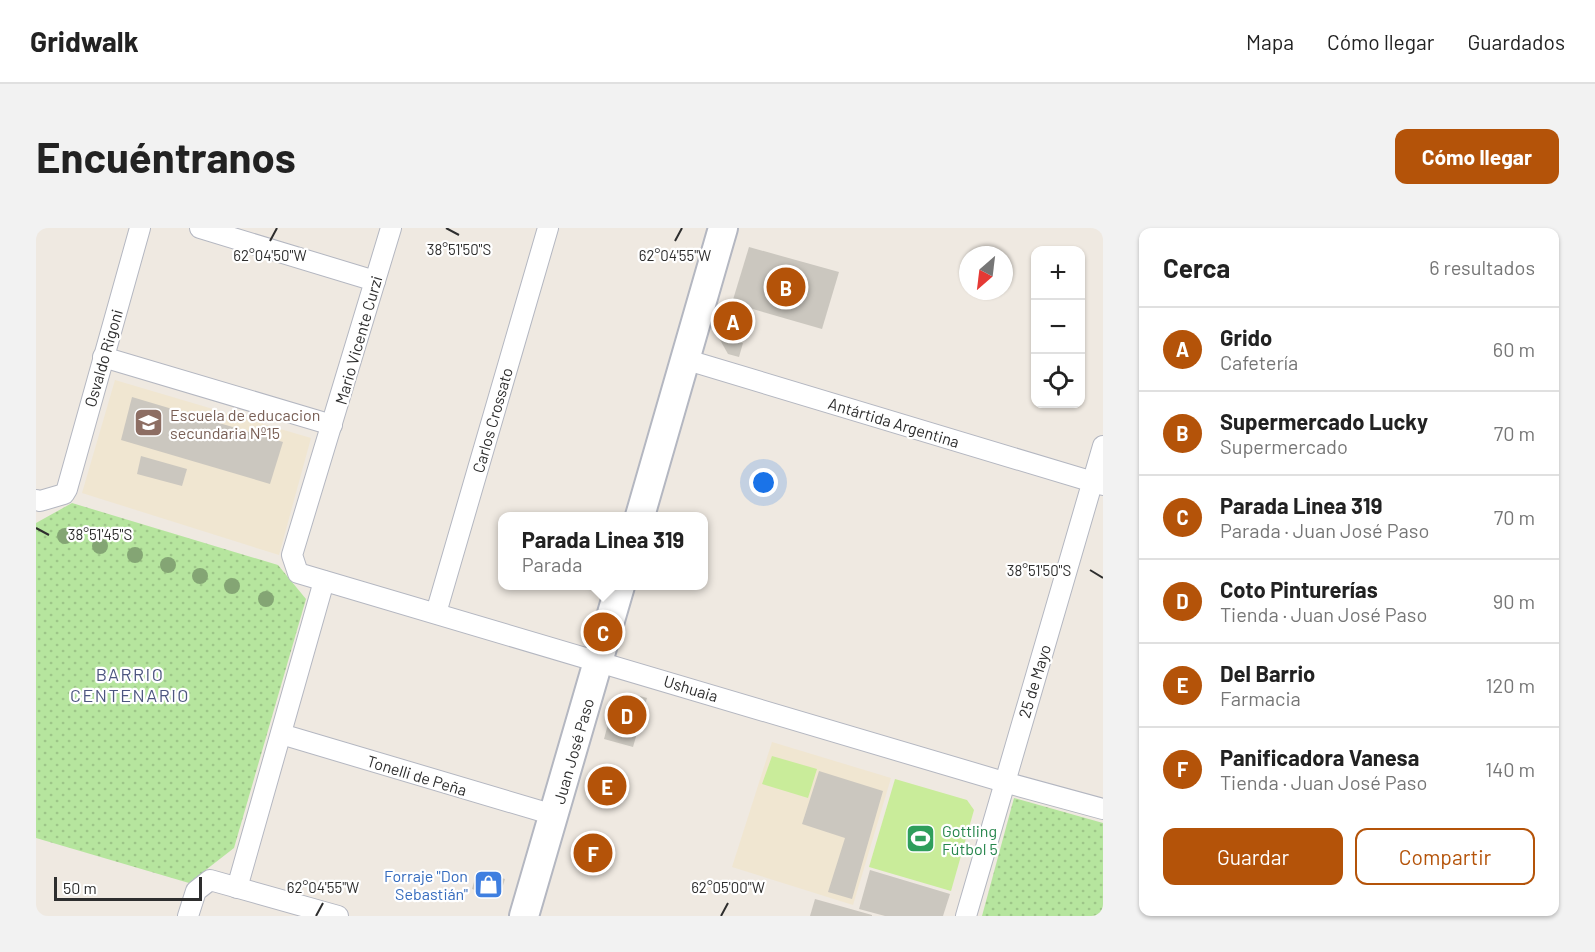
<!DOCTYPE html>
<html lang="es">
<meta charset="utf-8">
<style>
body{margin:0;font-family:Barlow,sans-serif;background:#f2f2f2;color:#222}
.controls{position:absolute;right:18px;top:18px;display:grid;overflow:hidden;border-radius:12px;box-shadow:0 2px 4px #0004}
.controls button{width:54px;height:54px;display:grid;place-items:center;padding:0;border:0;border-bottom:2px solid #e0e0e0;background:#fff;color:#222;font:30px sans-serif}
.compass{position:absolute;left:923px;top:18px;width:54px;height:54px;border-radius:50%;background:#fff;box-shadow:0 2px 4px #0004;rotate:208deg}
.scale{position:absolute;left:18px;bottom:15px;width:148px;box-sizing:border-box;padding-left:6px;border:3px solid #2e2e2e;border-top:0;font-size:16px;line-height:21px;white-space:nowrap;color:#2e2e2e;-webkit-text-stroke:4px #fff;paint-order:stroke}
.you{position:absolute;left:728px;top:255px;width:21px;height:21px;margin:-15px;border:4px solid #fff;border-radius:50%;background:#1a73e8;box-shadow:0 0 0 9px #1a73e833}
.badge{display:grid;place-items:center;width:39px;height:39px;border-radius:50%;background:#b45309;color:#fff;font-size:20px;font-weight:700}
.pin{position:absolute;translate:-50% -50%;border:3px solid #fff;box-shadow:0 2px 6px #0006}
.popup{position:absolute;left:462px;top:284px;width:210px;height:78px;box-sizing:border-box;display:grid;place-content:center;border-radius:12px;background:#fff;filter:drop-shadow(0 2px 4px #0005);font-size:20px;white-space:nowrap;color:#767676}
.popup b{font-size:22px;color:#222}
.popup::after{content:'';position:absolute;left:50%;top:100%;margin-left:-12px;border:12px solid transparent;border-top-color:#fff}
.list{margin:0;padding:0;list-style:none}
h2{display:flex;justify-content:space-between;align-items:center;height:78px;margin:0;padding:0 24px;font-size:26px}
h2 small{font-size:20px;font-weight:400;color:#767676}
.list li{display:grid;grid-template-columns:39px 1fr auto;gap:18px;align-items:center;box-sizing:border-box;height:84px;padding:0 24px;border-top:2px solid #e0e0e0}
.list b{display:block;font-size:22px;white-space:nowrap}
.list p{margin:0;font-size:20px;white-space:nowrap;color:#767676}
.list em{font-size:20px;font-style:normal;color:#767676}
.actions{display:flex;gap:12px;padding:18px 24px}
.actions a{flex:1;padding:14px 0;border:2px solid #b45309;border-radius:12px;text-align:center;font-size:21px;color:#b45309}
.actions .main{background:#b45309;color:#fff}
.icon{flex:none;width:33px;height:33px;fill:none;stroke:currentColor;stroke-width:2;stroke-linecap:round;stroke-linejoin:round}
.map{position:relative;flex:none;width:1067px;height:688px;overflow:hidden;border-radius:12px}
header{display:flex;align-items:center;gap:36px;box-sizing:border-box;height:84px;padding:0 30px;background:#fff;border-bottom:2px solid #e0e0e0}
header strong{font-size:28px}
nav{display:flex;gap:33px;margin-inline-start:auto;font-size:21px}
.intro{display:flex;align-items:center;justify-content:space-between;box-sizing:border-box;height:144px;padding:0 36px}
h1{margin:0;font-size:42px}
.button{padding:15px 27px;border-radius:12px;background:#b45309;color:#fff;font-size:21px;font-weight:700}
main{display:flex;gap:36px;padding:0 36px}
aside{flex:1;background:#fff;border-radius:12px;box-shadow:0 2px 4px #0004}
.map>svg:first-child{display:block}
.education{fill:#f0e6d1}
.park{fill:url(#park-dots)}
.pitch{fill:#c9ec9a}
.building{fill:#cbc7bf}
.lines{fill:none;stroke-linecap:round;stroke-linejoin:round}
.street-casing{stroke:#b4b7c1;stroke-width:22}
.secondary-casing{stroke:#b4b7c1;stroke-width:32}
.street{stroke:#fff;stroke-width:20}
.secondary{stroke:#fff;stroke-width:28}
.tree{fill:#84a574}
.ticks{fill:none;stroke:#2e2e2e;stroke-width:2}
.labels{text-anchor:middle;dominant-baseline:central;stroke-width:4.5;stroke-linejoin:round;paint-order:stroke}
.street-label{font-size:16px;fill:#2e2e2e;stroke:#fff}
.education-label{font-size:16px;fill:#785e54;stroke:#fff;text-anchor:start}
.leisure-label{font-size:16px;fill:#27864d;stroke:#fff;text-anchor:start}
.shop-label{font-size:16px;fill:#366cbe;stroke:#fff;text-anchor:end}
.neighbourhood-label{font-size:18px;letter-spacing:1.5px;fill:#4d5680;stroke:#fff}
.ticks-label{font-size:15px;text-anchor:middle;fill:#2e2e2e;stroke:#fff;stroke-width:4.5;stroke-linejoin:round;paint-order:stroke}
</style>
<header>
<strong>Gridwalk</strong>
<nav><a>Mapa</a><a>Cómo llegar</a><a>Guardados</a></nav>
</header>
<div class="intro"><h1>Encuéntranos</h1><a class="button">Cómo llegar</a></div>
<main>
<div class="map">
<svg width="1067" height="688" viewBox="0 0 1067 688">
<defs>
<pattern id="park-dots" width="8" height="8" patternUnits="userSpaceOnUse" patternTransform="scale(1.5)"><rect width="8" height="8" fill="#b6e59e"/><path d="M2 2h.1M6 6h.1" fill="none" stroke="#9dc588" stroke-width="1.8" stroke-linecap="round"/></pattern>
</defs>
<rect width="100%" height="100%" fill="#efe9e1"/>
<!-- education -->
<g class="education">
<polygon points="79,152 275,210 243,327 46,265"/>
<polygon points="736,514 855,550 817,677 696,639"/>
</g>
<!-- park -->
<g class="park">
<polygon points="36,275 242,337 270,371 198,620 153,655 0,610 0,295"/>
<polygon points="978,570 1067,595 1067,688 946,688"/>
</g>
<!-- pitch -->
<g class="pitch">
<polygon points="736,528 781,541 772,570 726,556"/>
<polygon points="859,551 931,572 938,582 915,663 833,639"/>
</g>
<!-- building -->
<g class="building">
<polygon points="713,19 803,44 786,101 696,75"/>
<polygon points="683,110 707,115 703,129 692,126"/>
<polygon points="96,169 247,214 234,256 85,212"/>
<polygon points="105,228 151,241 146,258 101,246"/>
<polygon points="597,466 611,470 601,503 574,495 578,478"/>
<polygon points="572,496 601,505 597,519 568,511"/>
<polygon points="783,543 847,563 816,671 792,664 809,610 766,596"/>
<polygon points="547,614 571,623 568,635 543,626"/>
<polygon points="834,642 914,666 907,688 849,688 823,681"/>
<polygon points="441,643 469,651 463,670 436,661"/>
<polygon points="779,671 836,687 836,688 774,688"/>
</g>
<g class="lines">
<defs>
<g id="street">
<polyline points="164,0 339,53"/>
<polyline points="355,0 256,327 262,345 968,554 1067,581"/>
<polyline points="67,129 296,197"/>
<polyline points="648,131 1067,257"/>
<polyline points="0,272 4,273 28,266 31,261 104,0"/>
<polyline points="400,385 512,0"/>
<polyline points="245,506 518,587"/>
<polyline points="201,660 288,353"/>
<polyline points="152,688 160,663 174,652 302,688"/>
<polyline points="930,688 1067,218"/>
</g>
<g id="secondary">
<polyline points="604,288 687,0"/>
<polyline points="488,688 584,358"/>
</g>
</defs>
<!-- street casing -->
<use href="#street" class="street-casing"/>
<!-- secondary casing -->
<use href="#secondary" class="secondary-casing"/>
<!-- street -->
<use href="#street" class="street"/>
<!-- secondary -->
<use href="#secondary" class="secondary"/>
</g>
<!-- trees -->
<g class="tree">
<circle cx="29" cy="308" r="8"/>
<circle cx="64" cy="318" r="8"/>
<circle cx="99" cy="327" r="8"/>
<circle cx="132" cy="337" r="8"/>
<circle cx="164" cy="348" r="8"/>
<circle cx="196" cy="358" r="8"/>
<circle cx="230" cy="371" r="8"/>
</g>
<!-- ticks -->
<path class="ticks" d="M410,0L423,7M234,13L241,0M639,13L646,0M0,300L13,307M1054,342L1067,350M280,688L287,675M685,688L692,675"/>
<!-- icons -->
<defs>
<symbol id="school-square" viewBox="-11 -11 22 22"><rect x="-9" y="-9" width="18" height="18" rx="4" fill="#8d6e63" stroke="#fff"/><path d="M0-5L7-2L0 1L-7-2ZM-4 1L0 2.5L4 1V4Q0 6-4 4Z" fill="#fff"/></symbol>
<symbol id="stadium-square" viewBox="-11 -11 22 22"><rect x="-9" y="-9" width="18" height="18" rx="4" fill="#2e9e5b" stroke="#fff"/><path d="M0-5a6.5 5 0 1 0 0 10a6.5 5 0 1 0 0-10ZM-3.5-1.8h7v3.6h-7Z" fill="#fff"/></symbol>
<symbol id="shop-square" viewBox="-11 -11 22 22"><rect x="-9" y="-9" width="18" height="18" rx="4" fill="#3f7fe0" stroke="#fff"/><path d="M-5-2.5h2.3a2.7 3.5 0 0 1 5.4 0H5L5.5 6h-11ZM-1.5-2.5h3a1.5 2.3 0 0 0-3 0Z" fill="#fff"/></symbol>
</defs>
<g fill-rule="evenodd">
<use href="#school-square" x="96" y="178" width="33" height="33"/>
<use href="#stadium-square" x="868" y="594" width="33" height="33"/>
<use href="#shop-square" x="436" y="640" width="33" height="33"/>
</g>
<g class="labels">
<!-- street labels -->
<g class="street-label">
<text transform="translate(322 112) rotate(-74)">Mario Vicente Curzi</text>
<text transform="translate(67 130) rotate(-74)">Osvaldo Rigoni</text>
<text transform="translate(456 192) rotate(-74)">Carlos Crossato</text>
<text transform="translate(858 194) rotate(17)">Antártida Argentina</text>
<text transform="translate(998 453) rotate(-73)">25 de Mayo</text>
<text transform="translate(655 460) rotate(17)">Ushuaia</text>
<text transform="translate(537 523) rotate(-74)">Juan José Paso</text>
<text transform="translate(381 547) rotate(17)">Tonelli de Peña</text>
</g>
<!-- education labels -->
<g class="education-label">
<text x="134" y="186">Escuela de educacion<tspan x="134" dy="18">secundaria Nº15</tspan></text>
</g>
<!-- leisure labels -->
<g class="leisure-label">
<text x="906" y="602">Gottling<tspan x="906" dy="18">Fútbol 5</tspan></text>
</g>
<!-- shop labels -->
<g class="shop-label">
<text x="432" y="647">Forraje "Don<tspan x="432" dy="18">Sebastián"</tspan></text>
</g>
<!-- neighbourhood labels -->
<g class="neighbourhood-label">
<text x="94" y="446">BARRIO<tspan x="94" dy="21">CENTENARIO</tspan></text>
</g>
</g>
<g class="ticks-label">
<text x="423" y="27">38°51'50"S</text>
<text x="234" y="33">62°04'50"W</text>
<text x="639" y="33">62°04'55"W</text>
<text x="64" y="312">38°51'45"S</text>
<text x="1003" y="348">38°51'50"S</text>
<text x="287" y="665">62°04'55"W</text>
<text x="692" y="665">62°05'00"W</text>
</g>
</svg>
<div class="controls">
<button>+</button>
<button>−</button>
<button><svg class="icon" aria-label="locate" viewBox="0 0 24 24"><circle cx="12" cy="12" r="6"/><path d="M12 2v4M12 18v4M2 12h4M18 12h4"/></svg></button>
</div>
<svg class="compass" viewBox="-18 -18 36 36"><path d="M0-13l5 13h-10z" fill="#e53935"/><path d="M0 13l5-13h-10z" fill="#767676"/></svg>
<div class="scale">50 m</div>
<div class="you"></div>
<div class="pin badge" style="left:697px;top:93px">A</div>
<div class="pin badge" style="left:750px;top:59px">B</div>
<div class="pin badge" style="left:567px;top:404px">C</div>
<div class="popup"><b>Parada Linea 319</b>Parada</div>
<div class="pin badge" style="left:591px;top:487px">D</div>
<div class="pin badge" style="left:571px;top:558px">E</div>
<div class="pin badge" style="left:557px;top:625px">F</div>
</div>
<aside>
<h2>Cerca<small>6 resultados</small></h2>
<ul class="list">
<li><span class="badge">A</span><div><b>Grido</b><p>Cafetería</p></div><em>60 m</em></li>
<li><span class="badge">B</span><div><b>Supermercado Lucky</b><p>Supermercado</p></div><em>70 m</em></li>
<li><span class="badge">C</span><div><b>Parada Linea 319</b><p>Parada · Juan José Paso</p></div><em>70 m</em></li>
<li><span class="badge">D</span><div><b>Coto Pinturerías</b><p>Tienda · Juan José Paso</p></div><em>90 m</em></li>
<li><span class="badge">E</span><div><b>Del Barrio</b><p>Farmacia</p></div><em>120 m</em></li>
<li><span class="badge">F</span><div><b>Panificadora Vanesa</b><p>Tienda · Juan José Paso</p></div><em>140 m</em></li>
</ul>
<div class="actions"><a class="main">Guardar</a><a>Compartir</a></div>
</aside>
</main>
